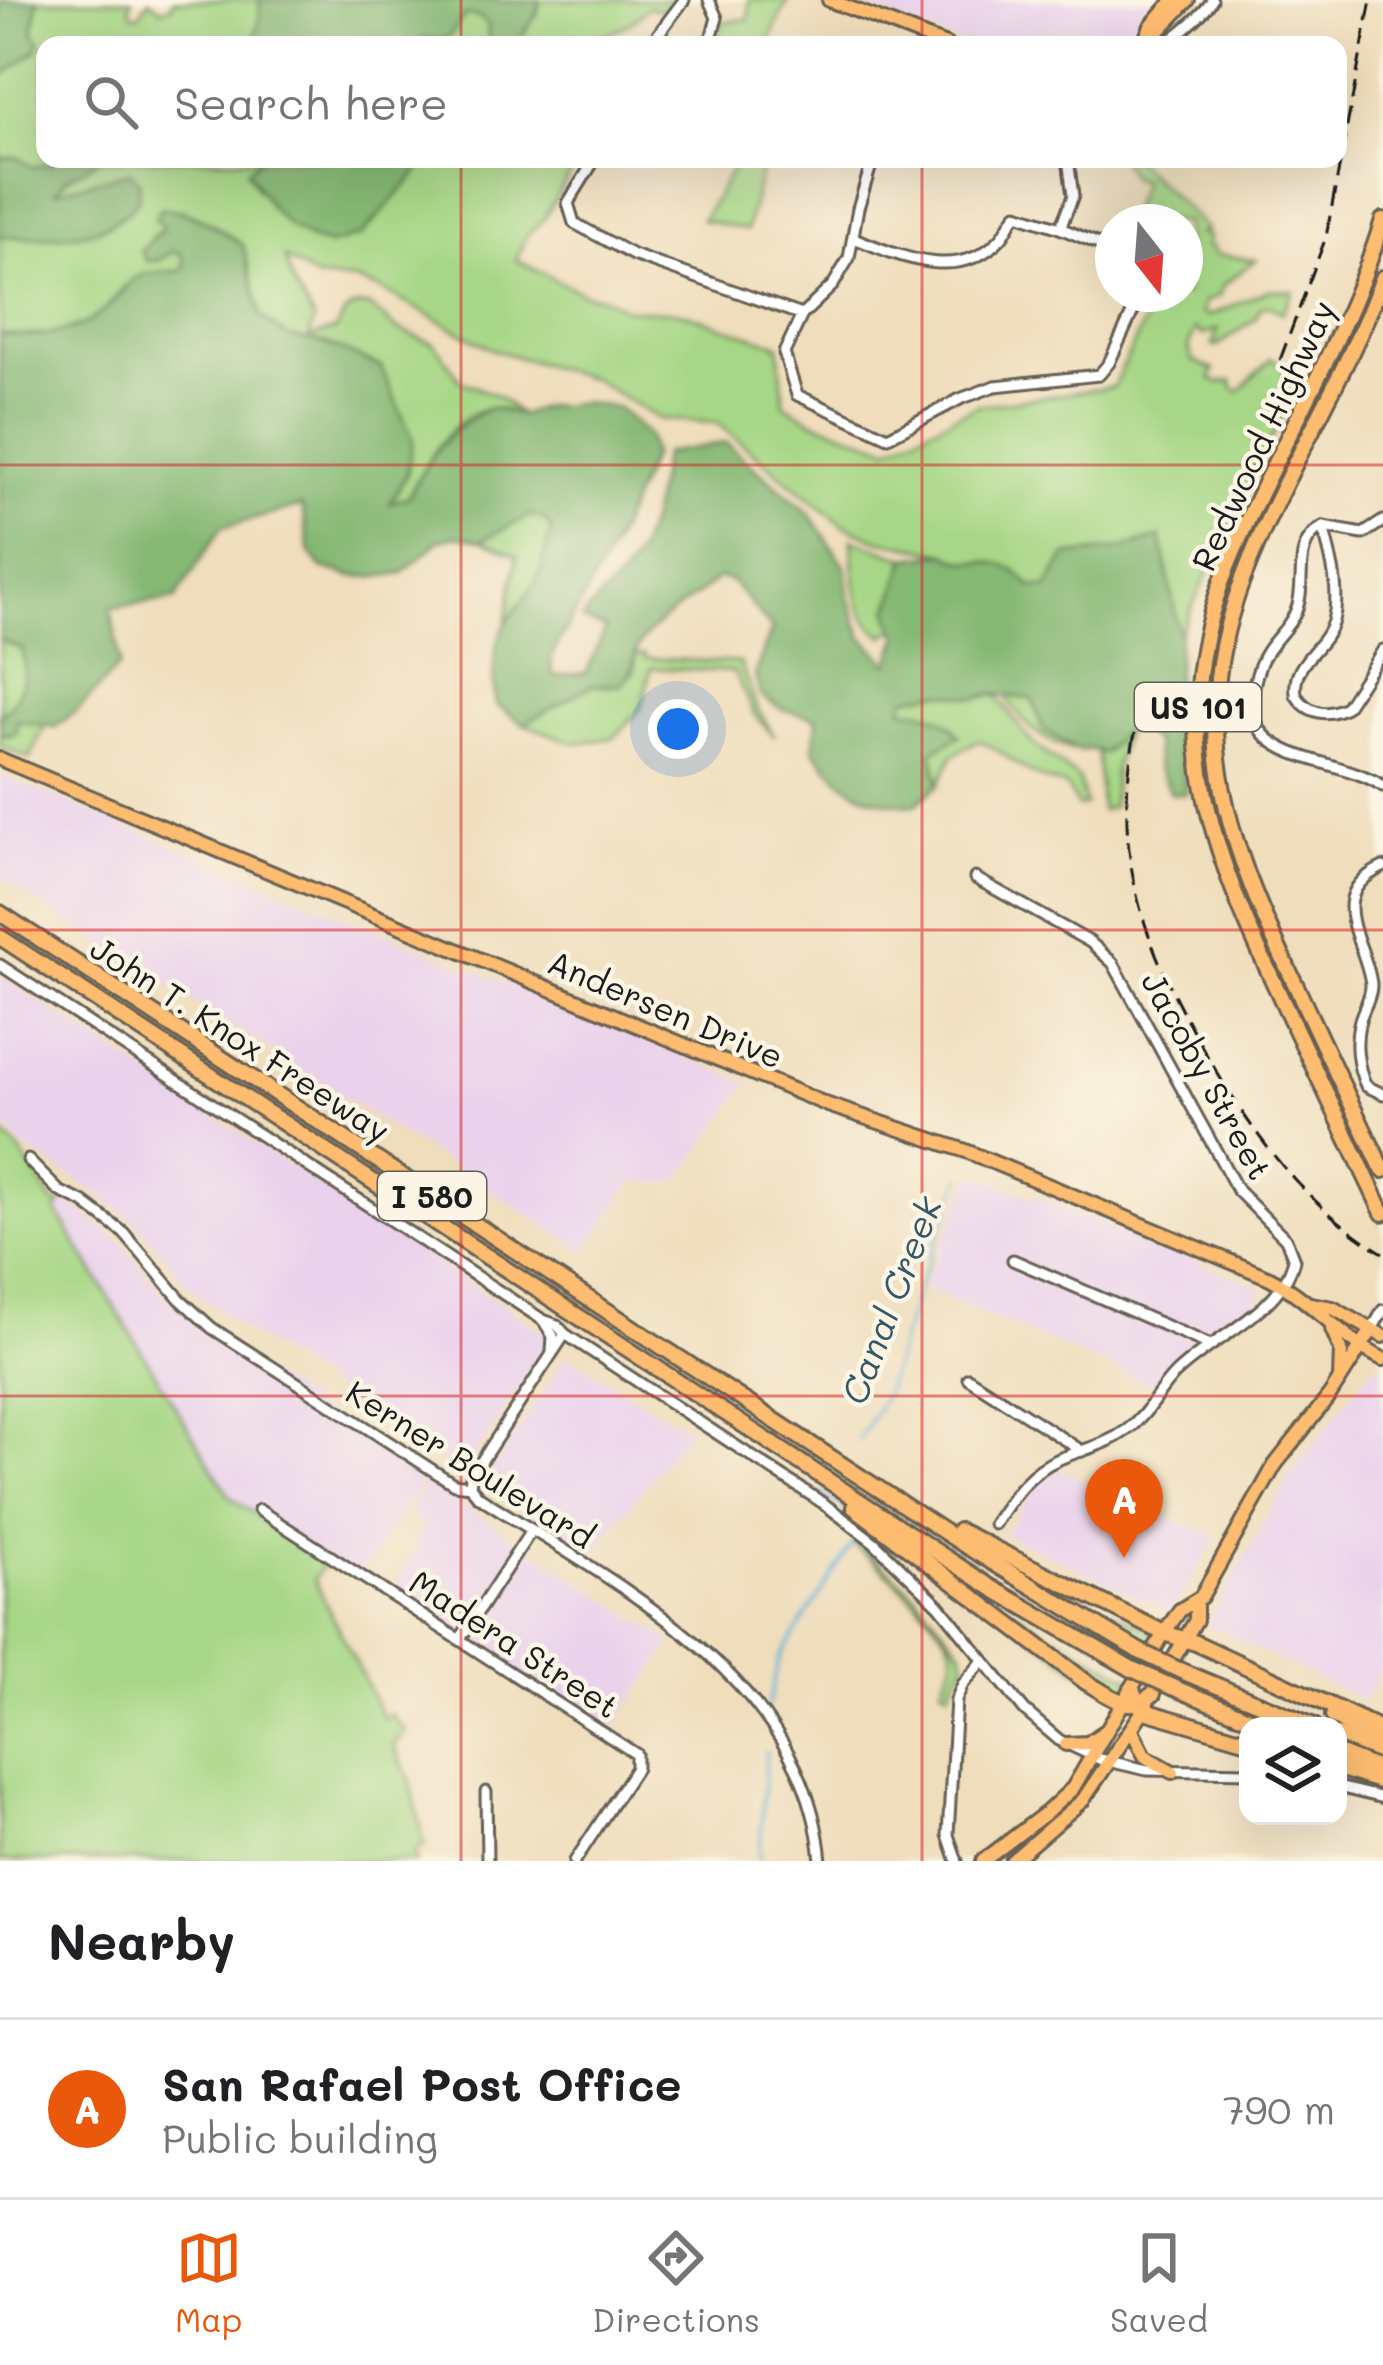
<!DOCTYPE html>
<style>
body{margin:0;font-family:Mali,sans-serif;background:#f6f6f6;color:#202124}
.controls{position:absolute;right:36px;bottom:36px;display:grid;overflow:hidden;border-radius:24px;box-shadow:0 12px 48px #0002}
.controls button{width:108px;height:108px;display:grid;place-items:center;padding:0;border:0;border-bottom:3px solid #e0e0e0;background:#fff;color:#202124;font:60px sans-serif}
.compass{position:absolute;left:1095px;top:204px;width:108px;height:108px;border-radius:50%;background:#fff;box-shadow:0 12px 48px #0002;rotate:163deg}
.you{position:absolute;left:678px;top:729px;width:42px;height:42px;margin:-30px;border:9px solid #fff;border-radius:50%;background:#1a73e8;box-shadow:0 0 0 18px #1a73e833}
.badge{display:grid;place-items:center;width:78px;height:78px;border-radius:50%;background:#ea580c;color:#fff;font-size:39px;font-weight:700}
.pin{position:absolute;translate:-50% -99px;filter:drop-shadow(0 3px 6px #0008)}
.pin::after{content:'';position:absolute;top:63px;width:42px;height:36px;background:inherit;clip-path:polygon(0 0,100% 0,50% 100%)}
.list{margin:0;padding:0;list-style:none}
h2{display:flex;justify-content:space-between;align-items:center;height:156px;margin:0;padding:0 48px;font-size:51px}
h2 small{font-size:39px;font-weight:400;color:#757577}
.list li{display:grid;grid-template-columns:78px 1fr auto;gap:36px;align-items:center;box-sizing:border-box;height:180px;padding:0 48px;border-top:3px solid #e0e0e0}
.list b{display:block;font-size:45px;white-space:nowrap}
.list p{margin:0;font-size:39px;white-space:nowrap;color:#757577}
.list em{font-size:39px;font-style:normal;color:#757577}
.icon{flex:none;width:66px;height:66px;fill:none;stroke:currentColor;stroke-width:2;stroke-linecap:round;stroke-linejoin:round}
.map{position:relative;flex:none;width:1383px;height:1861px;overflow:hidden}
.search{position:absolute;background:#fff;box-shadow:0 12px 48px #0002;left:36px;right:36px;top:36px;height:132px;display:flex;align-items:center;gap:30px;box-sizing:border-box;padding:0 42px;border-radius:24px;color:#757577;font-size:45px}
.sheet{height:336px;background:#fff}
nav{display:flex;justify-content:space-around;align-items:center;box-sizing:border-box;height:168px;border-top:3px solid #e0e0e0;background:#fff;font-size:33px;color:#757577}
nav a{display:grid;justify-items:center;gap:6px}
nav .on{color:#ea580c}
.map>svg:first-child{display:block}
.built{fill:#ead1ec}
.green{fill:#a7d786;stroke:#627a51;stroke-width:3}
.forest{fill:#85b873;stroke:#506a48;stroke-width:3}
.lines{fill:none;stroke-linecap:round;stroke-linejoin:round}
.stream{stroke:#59b2d7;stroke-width:3}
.minor-casing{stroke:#666054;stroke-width:15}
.major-casing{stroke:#666054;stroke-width:18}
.highway-casing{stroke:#666054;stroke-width:20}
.minor{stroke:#fff;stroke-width:9}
.major{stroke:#fdbc6f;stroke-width:12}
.highway{stroke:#fdbc6f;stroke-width:14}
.rail{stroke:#1c1c1c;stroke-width:3;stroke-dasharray:18 9;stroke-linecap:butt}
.highway-bridge-casing{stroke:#666054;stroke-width:20;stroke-linecap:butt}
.highway-bridge{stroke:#fdbc6f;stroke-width:14}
.grid{fill:none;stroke:#d62828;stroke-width:3;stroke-opacity:0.55}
.labels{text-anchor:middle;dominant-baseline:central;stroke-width:9;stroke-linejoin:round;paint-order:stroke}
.shield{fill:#fcf5e5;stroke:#5f5d58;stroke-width:3}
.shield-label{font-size:30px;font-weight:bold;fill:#1c1c1c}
.street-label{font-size:33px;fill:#1c1c1c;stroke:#fcf5e5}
.water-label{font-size:36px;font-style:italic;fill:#345867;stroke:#fcf5e5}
</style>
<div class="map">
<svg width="1383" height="1861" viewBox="0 0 1383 1861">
<rect width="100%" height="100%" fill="#fcf5e5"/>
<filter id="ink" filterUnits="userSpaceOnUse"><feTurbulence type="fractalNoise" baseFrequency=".00833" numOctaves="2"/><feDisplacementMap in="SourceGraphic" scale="24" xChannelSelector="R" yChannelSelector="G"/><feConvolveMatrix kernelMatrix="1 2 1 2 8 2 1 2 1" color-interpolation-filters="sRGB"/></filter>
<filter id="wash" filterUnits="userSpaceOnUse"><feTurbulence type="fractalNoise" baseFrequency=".004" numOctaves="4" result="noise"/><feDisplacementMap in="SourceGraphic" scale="48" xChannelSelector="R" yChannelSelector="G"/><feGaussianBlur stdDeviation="2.7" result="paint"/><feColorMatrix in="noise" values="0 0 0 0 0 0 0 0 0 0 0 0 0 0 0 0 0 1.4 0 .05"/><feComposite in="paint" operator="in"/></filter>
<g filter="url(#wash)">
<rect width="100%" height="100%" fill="#efddbb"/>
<!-- built -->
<g class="built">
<polygon points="849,0 1167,0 1129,45 966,45"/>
<polygon points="0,775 749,1083 677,1183 633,1181 586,1251 0,878"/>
<polygon points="0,976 546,1334 546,1347 462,1474 247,1332 190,1287 140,1226 102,1196 16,1141 0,1121"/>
<polygon points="973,1173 1262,1288 1255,1307 1209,1336 1155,1386 923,1288"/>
<polygon points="61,1204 71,1205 124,1244 161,1291 209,1336 423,1479 357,1580 232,1498 56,1210"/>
<polygon points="567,1355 689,1430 590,1556 484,1483"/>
<polygon points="1373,1367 1383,1368 1383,1667 1364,1701 1208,1625 1288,1479"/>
<polygon points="1060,1469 1216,1538 1171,1612 1004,1534 1043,1478"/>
<polygon points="427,1481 673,1643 611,1731 390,1591 419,1547 414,1543 424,1528 413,1519 411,1507"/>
</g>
<!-- green -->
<g class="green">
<path d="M38,0H132L129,7L133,15H139L149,0L161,10L172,6V0H495L537,15L540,0H677C669,11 660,10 648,7C624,31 605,40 570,36L565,45H255L253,40L252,45H45V159H54L53,164L32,167L17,157L0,158V74L37,50L33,33Z"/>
<polygon points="749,0 788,0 767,45 714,45 722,22 749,19"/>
<path d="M100,159H261L248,171L257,190L281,159H579L544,218L528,234L516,260L585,294L605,298L626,309L680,312L779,345L784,404L813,421L889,448L976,406L1113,387L1150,311L1153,294H1185V222H1126L1142,181L1130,177L1121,159H1134L1206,229L1200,234L1208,235L1207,247L1213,248V254L1256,260L1222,286L1219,296L1204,302L1202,313L1209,316L1269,290L1293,291L1282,313L1270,305L1261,307L1255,319L1218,346L1213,345L1218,329L1203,335L1196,329L1188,347L1192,360L1214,370L1211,379L1218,383L1232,381L1233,388L1239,391L1271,359L1286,365L1284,375L1296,386L1179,635L1161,537L1121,549L1066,556L1048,588L1030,586C998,546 976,573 946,553L878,540L843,525L717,423L659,419L593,379L494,350L382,290L357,281L316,278L285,258L292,282L314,320L309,338L337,329C343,313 350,304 369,306L397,329L435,344L461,381L497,396L521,415C513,413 501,408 492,408C454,410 423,468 408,497L388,504L381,367L325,343L288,337L261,317L243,245L213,224L181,210L151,239L158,261L172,252L181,254L186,266L180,271C105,272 129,307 76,328C54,338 24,336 0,334V237C49,236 106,243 138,200L139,182L54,192L66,179Z"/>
<polygon points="730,159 819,159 816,168 809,160 783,167 762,166 747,230 702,220 734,166"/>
<path d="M531,515L544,519L552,529C546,544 545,555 541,570C536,590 518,608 506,624L517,556L482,540Z"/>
<path d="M852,539L906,558L889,612L896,628L884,636C851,616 855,573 852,539Z"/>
<path d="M0,640L23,650C28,678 21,697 0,716Z"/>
<polygon points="644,654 645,658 740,663 757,708 775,737 754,714 734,672 651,668 642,707 614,738 574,743 524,724 592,685 621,685 634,671 636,655"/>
<path d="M941,692L976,698L996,695L1032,743L1078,778L1086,805L1078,807L1066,786C1024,778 1012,755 978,740L952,756L939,784L932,752L959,735L903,709L904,698Z"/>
<path d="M1006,696L1033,699L1043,729L1074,750C1045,744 1020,722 1006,696Z"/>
<polygon points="16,720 45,725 30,759 0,746 0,735 12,736"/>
<polygon points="1125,731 1115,767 1112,807 1101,811 1097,751 1104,753"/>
<path d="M0,1133C18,1142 42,1184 52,1202L61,1204L56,1210L230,1497L324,1563L314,1579L383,1718L390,1714L406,1732L393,1745L410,1779L425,1846L414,1852L417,1861H0Z"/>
<path d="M857,1541L916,1595L963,1652L965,1663L949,1691L942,1687C946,1676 956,1663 953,1651C949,1626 876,1562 854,1545Z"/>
<polygon points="1016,1564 1155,1632 1148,1647 1014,1568"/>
<polygon points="953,1571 1054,1636 1131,1678 1121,1695 1081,1672 949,1576"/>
</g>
<!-- forest -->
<g class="forest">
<polygon points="0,0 38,0 33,32 40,41 36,50 4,75 0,74"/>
<path d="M259,0H540L537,15L515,45H494L488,40V26L480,18L468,15C447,29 458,46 425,38L414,45H252L260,18Z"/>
<path d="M17,157L32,167L53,164L54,159H100L66,179L56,191L131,172L139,182L138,200C106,243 48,236 0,237V158Z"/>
<polygon points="261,159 430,159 361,236 330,245 311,240 288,225 271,208 247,170"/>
<path d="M161,208C193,211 217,227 243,245L261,317L288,337L325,343L381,367L413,440L407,474L390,503L408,497C429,458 448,427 490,408L521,415L542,407L582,403L617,407L648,436L652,455L613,544L551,657L553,676L586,673L606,628L582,620C594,599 612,590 626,571C651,539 655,492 664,453L726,443L810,514L846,568L849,599L862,636L889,664L899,638L889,612L906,558L946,553C976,573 998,546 1030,586L1047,588L1066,556L1121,549L1161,537L1179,635L1175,694L1186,794L1171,793L1157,767L1155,742L1144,733L1125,731L1104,753L1089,749L1079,751L1043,729L1032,699L989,694L976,698L941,692L905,698L903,709C924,710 947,715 959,736L932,752L939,784L915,805C863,801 846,791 814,750L817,718L781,709L760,695L755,674L772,629L731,581L718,578C694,600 661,616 641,642C630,656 639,665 621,685H592L524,724L496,705C491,677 492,648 507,622C517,606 531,593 539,575C544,561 545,546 552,530L544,519L531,515L482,540L456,536L440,540L403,573L375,577L350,576L322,568L310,553L302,506L221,528L175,599L111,608L120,665L79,709L55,727L17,721V733L1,735L0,716C21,697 28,678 23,650L0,640V334C35,337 73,336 101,313C140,281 119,272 180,271L185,265L181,254L172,252L158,261H146L141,250L164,228L155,218Z"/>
</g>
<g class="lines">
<!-- stream -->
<g class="stream">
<polyline points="859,1440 884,1397 918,1287 962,1177"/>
<polyline points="822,1493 855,1516"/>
<polyline points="768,1706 780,1657 855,1540"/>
<polyline points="759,1861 766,1752"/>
</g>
</g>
</g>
<g filter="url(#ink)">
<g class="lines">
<defs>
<g id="minor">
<polyline points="709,0 717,18 709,45"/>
<polyline points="650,45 684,0"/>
<path d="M1165,45C1179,33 1204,15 1212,0"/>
<polyline points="595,159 568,203 574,223 633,255 802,315 833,285 849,258 858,208 873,159"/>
<polyline points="1060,228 1113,250"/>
<path d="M854,238C899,256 960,284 1001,238C1007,231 1010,222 1017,214L1060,228L1073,196L1068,159"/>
<polyline points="802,315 784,353 797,395 888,437 960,399 995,386 1099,375 1109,363 1141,294"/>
<path d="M1323,527C1290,544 1308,583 1296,611C1288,631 1267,644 1260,665C1223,767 1329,751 1383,786"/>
<path d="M1323,527C1331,558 1341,590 1333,621C1325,650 1291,661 1296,695C1308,714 1327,717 1346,707L1383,650"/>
<polyline points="1323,527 1363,534 1383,521"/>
<path d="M1383,867C1322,895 1366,941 1371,984C1372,996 1363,1009 1360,1020C1354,1042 1357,1066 1366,1086L1383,1094"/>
<path d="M975,878L1090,942L1113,963L1238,1191L1286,1239L1294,1260C1280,1313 1212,1337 1175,1374C1157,1392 1148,1415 1127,1430C1105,1446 1083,1449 1059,1459C1028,1472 1012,1497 994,1524"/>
<polyline points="0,965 543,1320 557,1325 565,1334 823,1503 874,1542 939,1605 1025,1711 1059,1740 1099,1759 1147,1770 1248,1772"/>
<path d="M28,1160L59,1191L83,1202L124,1233L180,1299L212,1328L454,1484L470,1486L478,1496C614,1584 806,1677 821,1861"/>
<polyline points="1013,1260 1210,1345"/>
<polyline points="543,1320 553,1336 552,1352"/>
<polyline points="1371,1331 1383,1310"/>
<polyline points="968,1378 1082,1451"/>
<polyline points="470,1486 471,1477 565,1334"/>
<polyline points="259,1510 636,1754 636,1768 575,1861"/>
<polyline points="460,1639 531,1531"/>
<polyline points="1338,1787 1383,1798"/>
<polyline points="486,1792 487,1861"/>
<polyline points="957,1861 948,1835 956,1700 963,1684 983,1661"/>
</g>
<g id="major">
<polyline points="829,0 946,45"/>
<polyline points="1145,40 1151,26 1174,0"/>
<polyline points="1140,45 1150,40 1188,0"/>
<path d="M0,759L828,1105L966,1151L1270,1278C1312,1300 1340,1338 1383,1359"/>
<polyline points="1311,1304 1333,1308 1383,1336"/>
<polyline points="1332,1329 1341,1350 1340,1379"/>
<polyline points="1157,1687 1196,1620 1196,1603"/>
<polyline points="1132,1730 1145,1756 1173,1772"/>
<polyline points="1066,1744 1088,1743 1104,1732"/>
<polyline points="983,1861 1046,1813 1073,1788 1164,1633 1180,1610 1201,1597 1275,1465 1330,1395 1371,1331"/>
<polyline points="1012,1861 1083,1800 1147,1705"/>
</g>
<g id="highway">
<path d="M1383,220C1345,344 1274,451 1226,570C1160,739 1217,863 1289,1015C1320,1081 1351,1147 1383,1213"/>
<path d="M1383,278C1344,381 1283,474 1244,576C1183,732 1230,848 1297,988C1325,1049 1354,1110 1383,1170"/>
<polyline points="0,913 966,1546 1139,1651"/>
<polyline points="0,937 992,1588 1132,1669"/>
<path d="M854,1507L1086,1682C1109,1695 1129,1715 1153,1694"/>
<polyline points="959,1531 1164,1633 1196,1643 1383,1730"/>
<polyline points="1179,1670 1314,1726"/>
<polyline points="1172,1687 1268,1726"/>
<polyline points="1132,1689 1138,1704 1148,1712 1248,1741"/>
<polyline points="1333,1716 1383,1743"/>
<polyline points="1338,1735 1383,1753"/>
<polyline points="1338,1753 1383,1771"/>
<polyline points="1338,1768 1383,1782"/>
</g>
</defs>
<!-- minor casing -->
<use href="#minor" class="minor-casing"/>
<!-- major casing -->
<use href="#major" class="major-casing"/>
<!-- highway casing -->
<use href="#highway" class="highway-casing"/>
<!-- minor -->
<use href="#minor" class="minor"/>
<!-- major -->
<use href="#major" class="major"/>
<!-- highway -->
<use href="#highway" class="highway"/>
<!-- rail -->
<g class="rail">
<polyline points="1280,360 1326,237 1371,0"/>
<path d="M1135,733C1109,862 1148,955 1212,1064C1258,1142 1306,1205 1383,1253"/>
</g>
<defs>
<g id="highway-bridge">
<polyline points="1139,1651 1179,1670"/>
<polyline points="1132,1669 1172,1687"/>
</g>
</defs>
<!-- highway-bridge casing -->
<use href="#highway-bridge" class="highway-bridge-casing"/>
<!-- highway-bridge -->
<use href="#highway-bridge" class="highway-bridge"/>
</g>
</g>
<!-- grid -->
<path class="grid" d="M461,0V45M922,0V45M461,159V1861M922,159V1861M0,465H1383M0,930H1383M0,1396H1383"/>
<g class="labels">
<!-- shield labels -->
<g class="shield">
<rect x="1135" y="683" width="126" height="48" rx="9"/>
<rect x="378" y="1172" width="108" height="48" rx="9"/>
</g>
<g class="shield-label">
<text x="1198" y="707">US 101</text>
<text x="432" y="1196">I 580</text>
</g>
<!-- street labels -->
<g class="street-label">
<text transform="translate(1262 435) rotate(-65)">Redwood Highway</text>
<text transform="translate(666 1008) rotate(23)">Andersen Drive</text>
<text transform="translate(241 1038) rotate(33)">John T. Knox Freeway</text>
<text transform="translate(1208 1075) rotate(61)">Jacoby Street</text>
<text transform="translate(471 1463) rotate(32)">Kerner Boulevard</text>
<text transform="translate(515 1643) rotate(33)">Madera Street</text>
</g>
<!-- water labels -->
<g class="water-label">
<text transform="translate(890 1300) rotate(-69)">Canal Creek</text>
</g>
</g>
</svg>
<div class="controls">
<button><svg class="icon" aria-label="layers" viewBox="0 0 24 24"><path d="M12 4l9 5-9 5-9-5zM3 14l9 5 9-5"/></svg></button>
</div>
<svg class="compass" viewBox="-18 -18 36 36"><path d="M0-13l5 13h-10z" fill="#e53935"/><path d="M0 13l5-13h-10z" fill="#757577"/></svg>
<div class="you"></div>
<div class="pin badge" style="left:1124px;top:1558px">A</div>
<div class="search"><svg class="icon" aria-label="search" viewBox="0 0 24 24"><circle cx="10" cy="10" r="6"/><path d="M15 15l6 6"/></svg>Search here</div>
</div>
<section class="sheet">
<h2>Nearby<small></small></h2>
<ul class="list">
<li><span class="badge">A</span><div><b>San Rafael Post Office</b><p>Public building</p></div><em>790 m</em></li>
</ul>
</section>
<nav>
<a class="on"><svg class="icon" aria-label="map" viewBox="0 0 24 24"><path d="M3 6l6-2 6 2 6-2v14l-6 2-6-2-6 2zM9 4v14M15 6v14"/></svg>Map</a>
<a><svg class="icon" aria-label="directions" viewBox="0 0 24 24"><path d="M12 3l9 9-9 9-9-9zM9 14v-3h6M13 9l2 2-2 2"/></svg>Directions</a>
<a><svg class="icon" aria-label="saved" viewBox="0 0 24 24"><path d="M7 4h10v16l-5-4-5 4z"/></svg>Saved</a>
</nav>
